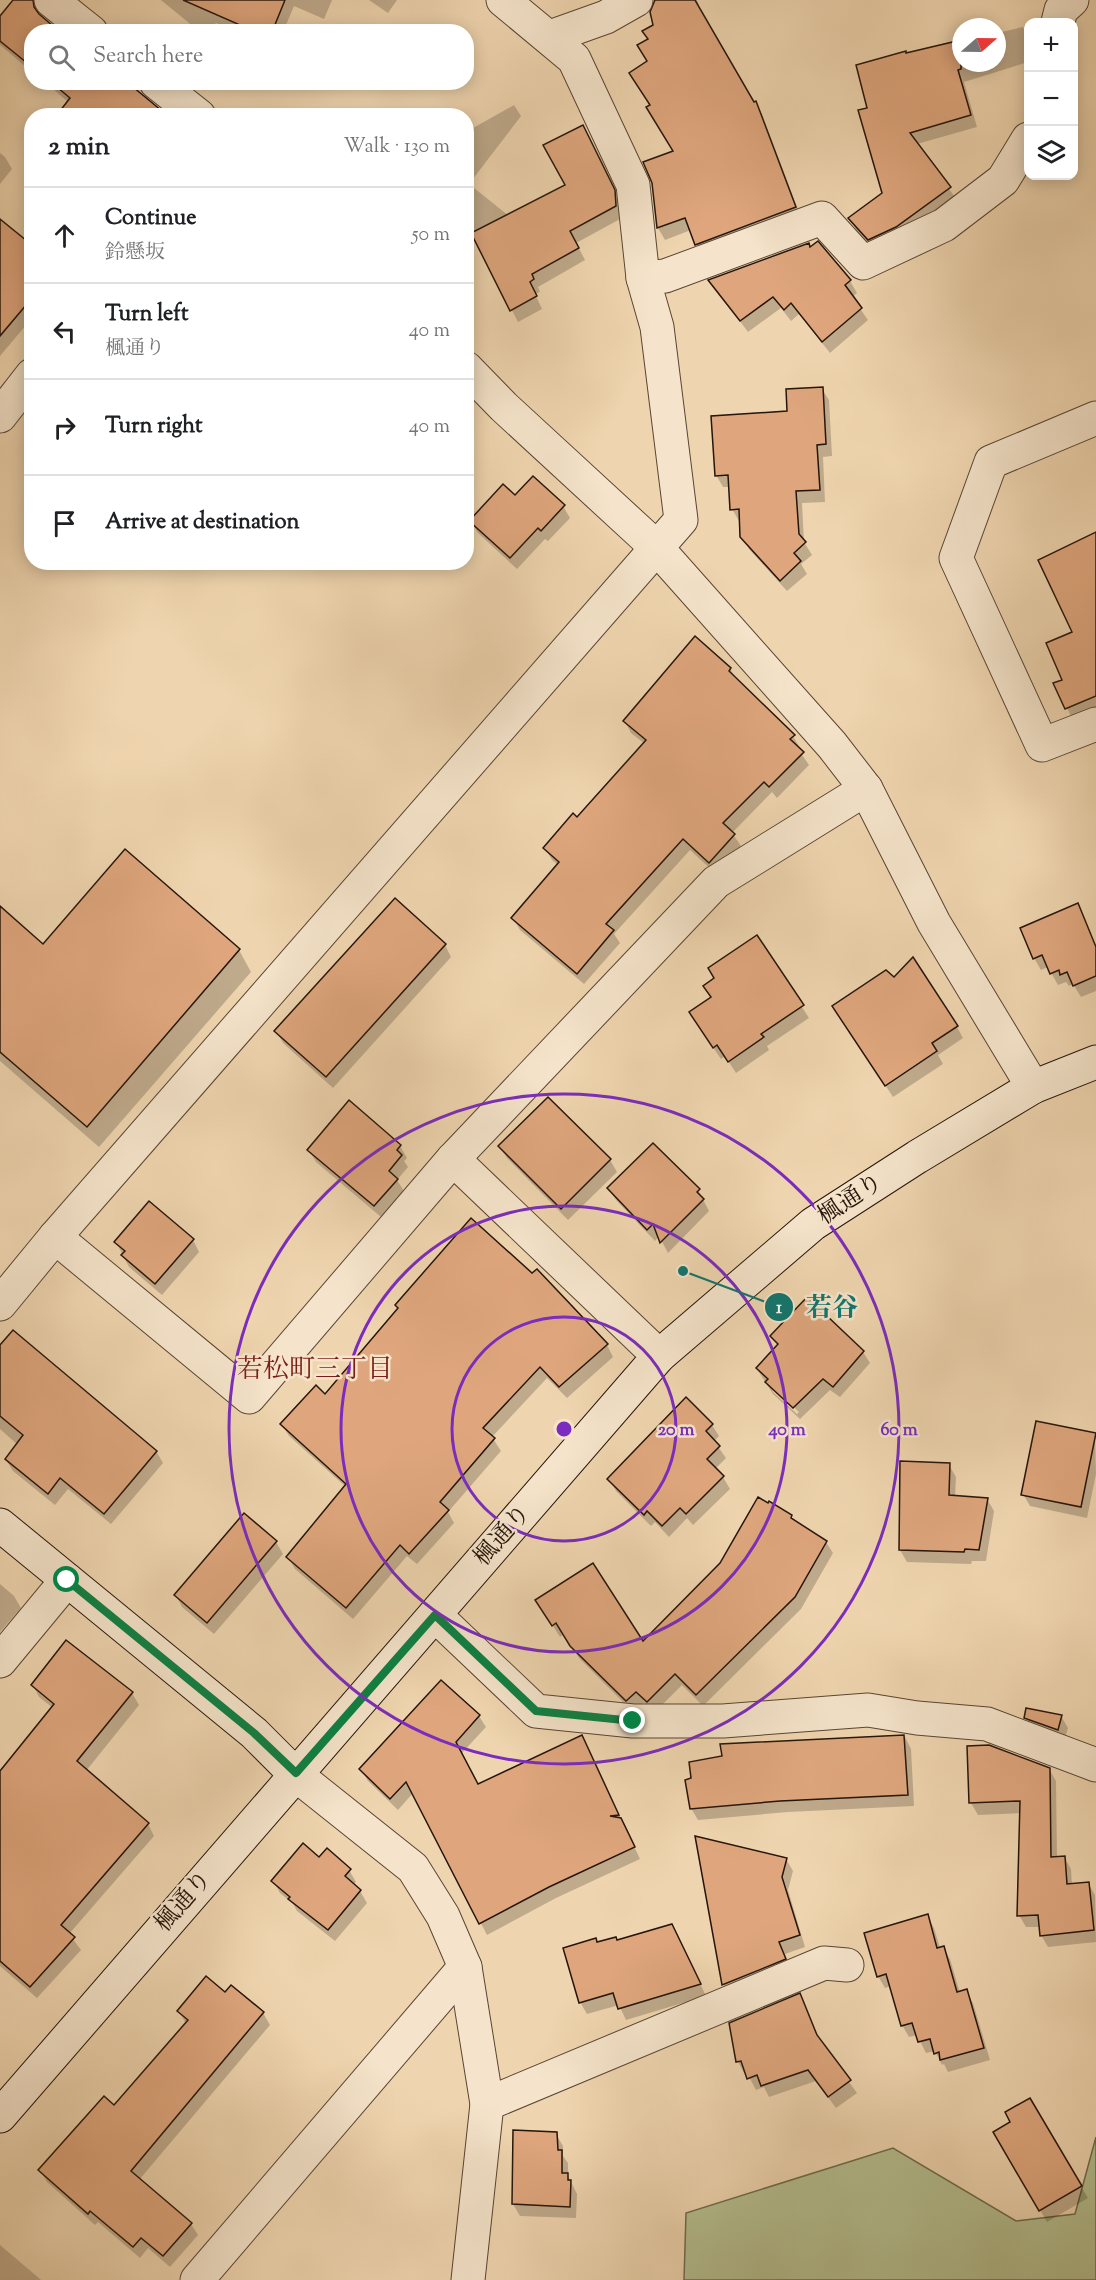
<!DOCTYPE html>
<meta charset="utf-8">
<style>
body{margin:0;font-family:"Sorts Mill Goudy","Noto Serif JP",serif;background:#f2f2f2;color:#202124}
.controls{position:absolute;right:18px;top:18px;display:grid;overflow:hidden;border-radius:12px;box-shadow:0 3px 15px #0003}
.controls button{width:54px;height:54px;display:grid;place-items:center;padding:0;border:0;border-bottom:2px solid #e0e0e0;background:#fff;color:#202124;font:30px sans-serif}
.compass{position:absolute;left:952px;top:18px;width:54px;height:54px;border-radius:50%;background:#fff;box-shadow:0 3px 15px #0003;rotate:70deg}
.stop{position:absolute;width:18px;height:18px;margin:-14px;border:4px solid #0b8043;border-radius:50%;background:#fff}
.stop.end{background:#0b8043;border-color:#fff;box-shadow:0 2px 6px #0008}
.list{margin:0;padding:0;list-style:none}
h2{display:flex;justify-content:space-between;align-items:center;height:78px;margin:0;padding:0 24px;font-size:26px}
h2 small{font-size:20px;font-weight:400;color:#757577}
.list li{display:grid;grid-template-columns:39px 1fr auto;gap:18px;align-items:center;box-sizing:border-box;height:96px;padding:0 24px;border-top:2px solid #e0e0e0}
.list b{display:block;font-size:22px;white-space:nowrap}
.list p{margin:0;font-size:20px;white-space:nowrap;color:#757577}
.list em{font-size:20px;font-style:normal;color:#757577}
.icon{flex:none;width:33px;height:33px;fill:none;stroke:currentColor;stroke-width:2;stroke-linecap:round;stroke-linejoin:round}
.map{position:relative;flex:none;width:1096px;height:2280px;overflow:hidden}
.search{position:absolute;background:#fff;box-shadow:0 3px 15px #0003;left:24px;top:24px;width:450px;height:66px;display:flex;align-items:center;gap:15px;box-sizing:border-box;padding:0 21px;border-radius:24px;color:#757577;font-size:22px}
.panel{position:absolute;background:#fff;box-shadow:0 3px 15px #0003;left:24px;top:108px;width:450px;height:462px;border-radius:24px}
.map>svg:first-child{display:block}
.green{fill:#b4be8f;stroke:#6c6a4c;stroke-width:1.5}
.shadow{fill:#0003;fill-rule:evenodd}
.building{fill:#dfa67d;stroke:#25150a;stroke-width:1.5}
.lines{fill:none;stroke-linecap:round;stroke-linejoin:round}
.street-casing{stroke:#584533;stroke-width:35}
.secondary-casing{stroke:#25150a;stroke-width:35}
.street{stroke:#f5e4cb;stroke-width:33}
.secondary{stroke:#f5e4cb;stroke-width:33}
.route{stroke:#0b8043;stroke-width:8}
.ring{fill:none;stroke:#7b2cbf;stroke-width:3}
.labels{text-anchor:middle;dominant-baseline:central;stroke-width:5;stroke-linejoin:round;paint-order:stroke}
.street-label{font-size:24px;fill:#25150a;stroke:#f5e4cb}
.neighbourhood-label{font-size:26px;fill:#7a1f14;stroke:#f5e4cb}
.centre{fill:#7b2cbf;stroke:#f5e4cb;stroke-width:3}
.ring-label{font-size:18px;text-anchor:middle;font-weight:bold;fill:#7b2cbf;stroke:#f5e4cb;stroke-width:5;stroke-linejoin:round;paint-order:stroke}
.leader{fill:none;stroke:#0f766e;stroke-width:2}
.callout-dot{fill:#0f766e;stroke:#f5e4cb;stroke-width:2}
.mark-label{font-size:18px;text-anchor:middle;font-weight:bold;fill:#fff}
.callout-label{font-size:26px;text-anchor:middle;font-weight:bold;fill:#0f766e;stroke:#f5e4cb;stroke-width:5;stroke-linejoin:round;paint-order:stroke}
</style>
<div class="map">
<svg width="1096" height="2280" viewBox="0 0 1096 2280">
<rect width="100%" height="100%" fill="#efd5af"/>
<filter id="stains"><feTurbulence type="fractalNoise" baseFrequency=".00333" numOctaves="4"/><feColorMatrix values="0 0 0 0 .2 0 0 0 0 .09 0 0 0 0 .02 0 0 0 .5 -.17"/></filter>
<radialGradient id="worn" r=".72"><stop offset=".6" stop-color="#630" stop-opacity="0"/><stop offset="1" stop-color="#630" stop-opacity=".3"/></radialGradient>
<!-- green -->
<polygon class="green" points="1096,2137 1096,2280 684,2280 686,2213 893,2148 1016,2221 1075,2214"/>
<!-- shadow -->
<g class="shadow">
<polygon points="15,0 33,0 39,10 39,16 32,32 32,72 0,45 0,18"/>
<polygon points="161,0 332,0 324,19 294,6 283,32 237,32 216,23 209,32 200,32"/>
<polygon points="369,0 397,0 388,13"/>
<polygon points="656,0 697,0 703,17 753,103 756,103 762,114 802,220 703,256 691,230 665,240 658,228 653,182 675,152 651,106 649,40 654,25"/>
<polygon points="1023,27 1028,38 1028,62 964,82 977,127 917,144 957,200 875,251 857,231 850,219 883,194 869,109 961,42 961,63 997,63 997,33"/>
<polygon points="45,82 124,82 68,102"/>
<polygon points="514,105 521,116 469,184 509,216 567,186 589,139 621,203 622,218 576,243 585,260 538,287 540,292 535,294 542,309 518,322 475,237 466,230 466,132"/>
<polygon points="0,153 5,157 12,169 0,184"/>
<polygon points="0,221 32,247 32,318 0,356"/>
<polygon points="817,243 850,281 857,293 852,297 868,320 830,353 799,314 791,321 781,308 748,332 710,281 810,248"/>
<polygon points="822,389 829,400 832,456 823,457 825,502 802,503 804,542 812,555 801,564 807,574 787,591 749,549 742,536 741,521 739,521 732,509 731,487 723,487 716,475 789,412"/>
<polygon points="515,497 563,506 570,518 548,541 545,539 517,569 478,533 471,521"/>
<polygon points="1096,534 1096,710 1073,720 1055,684 1064,680"/>
<polygon points="730,669 737,680 793,736 800,748 798,749 809,765 777,798 772,792 732,833 741,846 716,874 690,850 614,934 620,943 584,984 520,930 513,918 558,865 552,860 545,848 577,819 645,744 631,733 625,721"/>
<polygon points="125,851 239,950 251,972 99,1147 0,1061 0,908 43,946"/>
<polygon points="1077,905 1096,946 1096,991 1081,997 1073,984 1069,986 1066,982 1058,985 1048,967 1041,970 1034,958"/>
<polygon points="757,937 809,1018 767,1046 769,1050 736,1073 725,1056 721,1059 697,1024 712,998 705,986 716,979"/>
<polygon points="445,945 451,957 333,1088 283,1043 276,1031"/>
<polygon points="894,979 957,1027 963,1038 938,1055 943,1064 893,1097 841,1018"/>
<polygon points="548,1099 610,1160 617,1172 568,1220 507,1158 500,1147"/>
<polygon points="400,1146 407,1158 404,1161 408,1167 397,1180 404,1191 381,1217 316,1162 309,1150"/>
<polygon points="609,1189 698,1190 709,1211 668,1253 659,1236 655,1241 616,1200"/>
<polygon points="193,1240 199,1252 162,1295 129,1267 116,1242"/>
<polygon points="537,1271 607,1345 613,1357 567,1398 547,1378 492,1437 501,1451 448,1512 454,1523 417,1564 407,1556 353,1619 295,1569 288,1557 346,1487 289,1436 282,1425 326,1396"/>
<path d="M772,1337L863,1352L870,1363L840,1397L830,1390L800,1419L773,1394L757,1369L778,1346ZM770,1385L799,1412L797,1414L773,1392Z"/>
<polygon points="0,1348 156,1451 163,1463 111,1524 68,1489 55,1505 13,1471 6,1460 18,1445 0,1429"/>
<polygon points="712,1425 719,1436 714,1441 726,1458 715,1469 723,1477 730,1489 693,1525 687,1518 669,1537 655,1522 651,1526 616,1491 609,1479"/>
<polygon points="1095,1435 1096,1474 1087,1518 1030,1506 1023,1494"/>
<polygon points="949,1465 956,1477 955,1497 987,1499 994,1511 986,1561 972,1561 971,1564 907,1562 900,1550"/>
<polygon points="244,1515 276,1542 283,1554 214,1634 182,1607 176,1595"/>
<polygon points="791,1516 795,1522 826,1542 833,1553 801,1609 703,1706 682,1685 654,1713 644,1703 633,1712 579,1658 564,1634 560,1637 544,1612 642,1643"/>
<polygon points="0,1584 14,1596 21,1608 0,1632"/>
<polygon points="33,1685 132,1693 139,1705 86,1771 148,1824 154,1836 69,1934 81,1950 37,1998 0,1966 0,1773 53,1708 39,1697"/>
<polygon points="479,1716 486,1727 461,1754 478,1786 582,1737 640,1859 556,1898 487,1935 413,1793 398,1810 368,1781 361,1769"/>
<polygon points="1061,1716 1068,1728 1064,1741 1033,1730 1026,1718"/>
<polygon points="905,1737 911,1749 914,1806 788,1812 698,1820 691,1808 693,1779 724,1757 722,1745"/>
<polygon points="1049,1769 1056,1781 1057,1858 1064,1857 1071,1869 1072,1885 1088,1883 1095,1895 1096,1942 1048,1947 1041,1935 1041,1927 1026,1927 1019,1915 1021,1813 978,1815 971,1803"/>
<polygon points="697,1838 786,1859 793,1871 788,1890 805,1947 785,1954 791,1971 730,1996 724,1985"/>
<polygon points="319,1859 349,1870 356,1882 353,1885 360,1891 367,1903 335,1941 297,1911 293,1904 280,1893 273,1881"/>
<polygon points="927,1916 934,1928 940,1948 943,1948 950,1959 960,1993 966,1991 973,2003 990,2060 948,2072 944,2064 942,2065 935,2051 926,2053 917,2035 909,2037 902,2025 891,1986 885,1988 878,1976"/>
<polygon points="678,1937 706,1996 626,2020 619,2005 587,2014 580,2002 597,1944"/>
<polygon points="232,1987 263,2013 270,2025 139,2180 191,2224 198,2235 170,2267 148,2248 140,2258 98,2222 95,2225 47,2182 40,2170 114,2107 186,2024 179,2011 226,1994"/>
<polygon points="799,1995 820,2042 857,2093 836,2108 816,2081 769,2097 764,2087 756,2090 747,2073 744,2073 738,2062 731,2024"/>
<polygon points="1029,2100 1088,2198 1047,2222 995,2133 1012,2122"/>
<polygon points="556,2134 563,2146 563,2156 568,2163 568,2176 577,2194 576,2218 520,2216 513,2204"/>
<polygon points="0,2245 40,2279 41,2280 0,2280"/>
</g>
<!-- building -->
<g class="building">
<polygon points="13,0 33,0 34,7 39,14 60,32 32,32 32,67 0,41 0,16"/>
<polygon points="183,0 285,0 272,32 256,32"/>
<polygon points="655,0 695,0 754,102 756,101 796,207 695,245 685,218 657,228 652,183 643,162 673,151 646,107 650,105 629,73 647,61 637,45 648,39 642,31 653,25 650,12"/>
<polygon points="961,40 961,69 958,70 971,115 910,133 951,187 896,227 868,240 848,218 882,193 858,110 867,108 856,65 906,51 906,53"/>
<polygon points="51,82 127,82 168,116 56,116 70,98"/>
<polygon points="583,125 615,190 616,206 570,231 579,248 532,274 534,279 530,282 537,296 510,311 471,233 565,185 543,145"/>
<polygon points="0,219 32,245 32,298 0,336"/>
<polygon points="818,241 851,280 845,285 862,308 822,342 791,303 784,310 773,297 740,321 708,280 809,243 810,247"/>
<polygon points="823,387 826,444 817,445 820,490 796,491 799,534 806,542 794,553 801,561 780,581 740,537 739,509 730,510 728,475 715,476 711,416 787,411 786,389"/>
<polygon points="533,476 565,505 541,531 538,528 510,558 469,521 503,484 515,495"/>
<polygon points="1096,532 1096,696 1065,709 1053,683 1062,680 1046,643 1072,632 1038,560"/>
<polygon points="695,636 731,668 729,671 795,735 790,739 804,752 769,787 764,782 723,823 735,834 709,863 683,839 606,924 614,930 577,974 511,918 559,862 543,848 573,813 577,817 646,740 623,721"/>
<polygon points="125,849 240,949 87,1127 0,1052 0,906 43,944"/>
<polygon points="395,898 446,944 326,1077 274,1031"/>
<polygon points="1078,903 1096,947 1096,976 1073,986 1067,972 1060,975 1059,970 1050,974 1042,955 1033,959 1020,928"/>
<polygon points="757,935 804,1005 761,1034 764,1037 728,1062 717,1045 713,1048 689,1012 711,997 703,986 714,978 708,968"/>
<polygon points="913,957 958,1026 932,1043 937,1051 885,1086 832,1006 886,970 894,977"/>
<polygon points="548,1097 611,1159 561,1209 498,1146"/>
<polygon points="349,1100 401,1145 397,1150 402,1155 389,1171 398,1179 374,1206 307,1150"/>
<polygon points="653,1143 700,1189 697,1192 704,1199 660,1243 653,1224 647,1230 607,1188"/>
<polygon points="149,1201 194,1239 155,1284 121,1255 125,1251 114,1242"/>
<polygon points="471,1218 532,1273 537,1269 608,1344 559,1387 540,1367 483,1428 495,1438 440,1502 449,1510 409,1554 400,1545 346,1608 286,1557 346,1484 280,1424 316,1385 325,1394 398,1308 395,1305"/>
<polygon points="807,1297 864,1351 833,1387 823,1379 793,1408 765,1382 768,1379 756,1368 778,1344 770,1336"/>
<polygon points="13,1330 157,1451 104,1514 60,1478 48,1494 5,1459 23,1435 0,1416 0,1345"/>
<polygon points="686,1397 713,1424 706,1431 720,1446 707,1459 724,1476 686,1514 680,1508 662,1526 647,1511 644,1515 607,1479"/>
<polygon points="1036,1421 1096,1433 1081,1507 1021,1495"/>
<polygon points="900,1461 950,1463 949,1495 988,1498 979,1550 965,1549 964,1552 899,1550"/>
<polygon points="758,1497 768,1503 769,1501 792,1515 791,1518 827,1541 795,1597 696,1695 675,1674 647,1702 636,1692 626,1701 570,1646 556,1623 552,1626 535,1600 593,1563 643,1641 720,1563"/>
<polygon points="244,1513 277,1541 207,1623 174,1595"/>
<polygon points="66,1640 133,1692 77,1761 149,1823 61,1925 75,1937 30,1987 0,1961 0,1771 54,1704 31,1685"/>
<polygon points="441,1680 480,1715 456,1742 478,1784 582,1735 619,1815 610,1816 621,1818 635,1847 549,1887 479,1924 406,1782 390,1799 359,1769"/>
<polygon points="1026,1708 1062,1715 1058,1730 1024,1718"/>
<polygon points="904,1735 908,1795 780,1801 690,1809 685,1780 691,1778 689,1762 722,1756 720,1744"/>
<polygon points="989,1745 1050,1768 1051,1857 1065,1856 1067,1884 1089,1882 1094,1930 1040,1936 1038,1915 1017,1916 1020,1801 969,1803 967,1746"/>
<polygon points="695,1836 787,1858 782,1877 800,1935 779,1942 786,1959 722,1985"/>
<polygon points="303,1843 319,1857 327,1848 351,1869 345,1876 361,1890 328,1930 288,1899 290,1897 271,1881"/>
<polygon points="928,1914 937,1948 944,1946 957,1992 967,1989 984,2048 940,2060 939,2052 934,2054 930,2039 918,2042 912,2023 901,2026 886,1974 877,1977 864,1933"/>
<polygon points="672,1924 701,1984 618,2009 613,1993 579,2003 563,1948 596,1938 597,1942 616,1937 617,1940"/>
<polygon points="206,1976 225,1992 231,1985 264,2012 131,2171 192,2223 163,2256 141,2238 133,2247 90,2211 88,2214 38,2170 104,2096 114,2105 188,2020 177,2011"/>
<polygon points="800,1993 817,2035 851,2080 828,2097 808,2070 761,2086 757,2075 747,2079 741,2061 736,2062 729,2023"/>
<polygon points="1030,2098 1082,2186 1039,2211 993,2132 1010,2122 1005,2112"/>
<polygon points="513,2130 557,2132 558,2150 562,2150 562,2173 568,2173 568,2180 571,2180 570,2207 512,2204"/>
</g>
<g class="lines">
<defs>
<g id="street">
<polyline points="51,0 91,32"/>
<polyline points="1058,22 1061,10 1072,0"/>
<polyline points="550,37 606,17 636,0"/>
<polyline points="156,82 199,116"/>
<polyline points="643,278 665,276 822,218 863,263 944,225 1003,180 1028,139"/>
<polyline points="466,368 504,407 656,547 832,745 866,789 934,923 1033,1087"/>
<polyline points="0,416 32,375"/>
<polyline points="1096,418 991,462 956,558 1042,745 1096,724"/>
<polyline points="453,1159 659,1356"/>
<polyline points="55,1237 249,1397 453,1159 716,882 866,789"/>
<polyline points="0,1304 55,1237 681,520 657,327 643,278 633,185 574,59 503,0"/>
<polyline points="435,1615 536,1711 633,1721 723,1721 868,1710 917,1718 987,1724 1096,1765"/>
<polyline points="0,1661 67,1580"/>
<polyline points="295,1774 413,1868 443,1916 465,1967 487,2104 468,2280"/>
<polyline points="487,2104 824,1963 847,1965"/>
<polyline points="197,2280 465,1967"/>
</g>
<g id="secondary">
<polyline points="0,1525 254,1733 295,1774"/>
<polyline points="0,2116 659,1356 813,1224 917,1157 1033,1087 1096,1062"/>
</g>
</defs>
<!-- street casing -->
<use href="#street" class="street-casing"/>
<!-- secondary casing -->
<use href="#secondary" class="secondary-casing"/>
<!-- street -->
<use href="#street" class="street"/>
<!-- secondary -->
<use href="#secondary" class="secondary"/>
</g>
<g class="lines">
<!-- route -->
<polyline class="route" points="67,1580 254,1733 296,1773 435,1615 536,1711 633,1721"/>
</g>
<!-- distance rings -->
<g class="ring">
<circle cx="564" cy="1429" r="112"/>
<circle cx="564" cy="1429" r="223"/>
<circle cx="564" cy="1429" r="335"/>
</g>
<g class="labels">
<!-- street labels -->
<g class="street-label">
<text transform="translate(851 1200) rotate(-33)">楓通り</text>
<text transform="translate(503 1536) rotate(-49)">楓通り</text>
<text transform="translate(184 1902) rotate(-49)">楓通り</text>
</g>
<!-- neighbourhood labels -->
<g class="neighbourhood-label">
<text x="315" y="1370">若松町三丁目</text>
</g>
</g>
<circle cx="564" cy="1429" r="9" class="centre"/>
<g class="ring-label">
<text x="676" y="1435">20 m</text>
<text x="787" y="1435">40 m</text>
<text x="899" y="1435">60 m</text>
</g>
<!-- callouts -->
<path class="leader" d="M683 1271L779 1307"/>
<g class="callout-dot">
<circle cx="683" cy="1271" r="6"/>
<circle cx="779" cy="1307" r="15"/>
</g>
<g class="mark-label">
<text x="779" y="1313">1</text>
</g>
<g class="callout-label">
<text x="832" y="1316">若谷</text>
</g>
<rect width="100%" height="100%" filter="url(#stains)"/>
<rect width="100%" height="100%" fill="url(#worn)"/>
</svg>
<div class="controls">
<button>+</button>
<button>−</button>
<button><svg class="icon" aria-label="layers" viewBox="0 0 24 24"><path d="M12 4l9 5-9 5-9-5zM3 14l9 5 9-5"/></svg></button>
</div>
<svg class="compass" viewBox="-18 -18 36 36"><path d="M0-13l5 13h-10z" fill="#e53935"/><path d="M0 13l5-13h-10z" fill="#757577"/></svg>
<div class="stop" style="left:67px;top:1580px"></div>
<div class="stop end" style="left:633px;top:1721px"></div>
<div class="search"><svg class="icon" aria-label="search" viewBox="0 0 24 24"><circle cx="10" cy="10" r="6"/><path d="M15 15l6 6"/></svg>Search here</div>
<section class="panel">
<h2>2 min<small>Walk · 130 m</small></h2>
<ul class="list">
<li><svg class="icon" aria-label="ahead" viewBox="0 0 24 24"><path d="M12 20V5M6 11l6-6 6 6"/></svg><div><b>Continue</b><p>鈴懸坂</p></div><em>50 m</em></li>
<li><svg class="icon" aria-label="left" viewBox="0 0 24 24"><path d="M17 20v-9H6M10 6l-5 5 5 5"/></svg><div><b>Turn left</b><p>楓通り</p></div><em>40 m</em></li>
<li><svg class="icon" aria-label="right" viewBox="0 0 24 24"><path d="M7 20v-9h11M14 6l5 5-5 5"/></svg><div><b>Turn right</b></div><em>40 m</em></li>
<li><svg class="icon" aria-label="arrive" viewBox="0 0 24 24"><path d="M6 21V4h12l-3 4 3 4H6"/></svg><div><b>Arrive at destination</b></div></li>
</ul>
</section>
</div>
